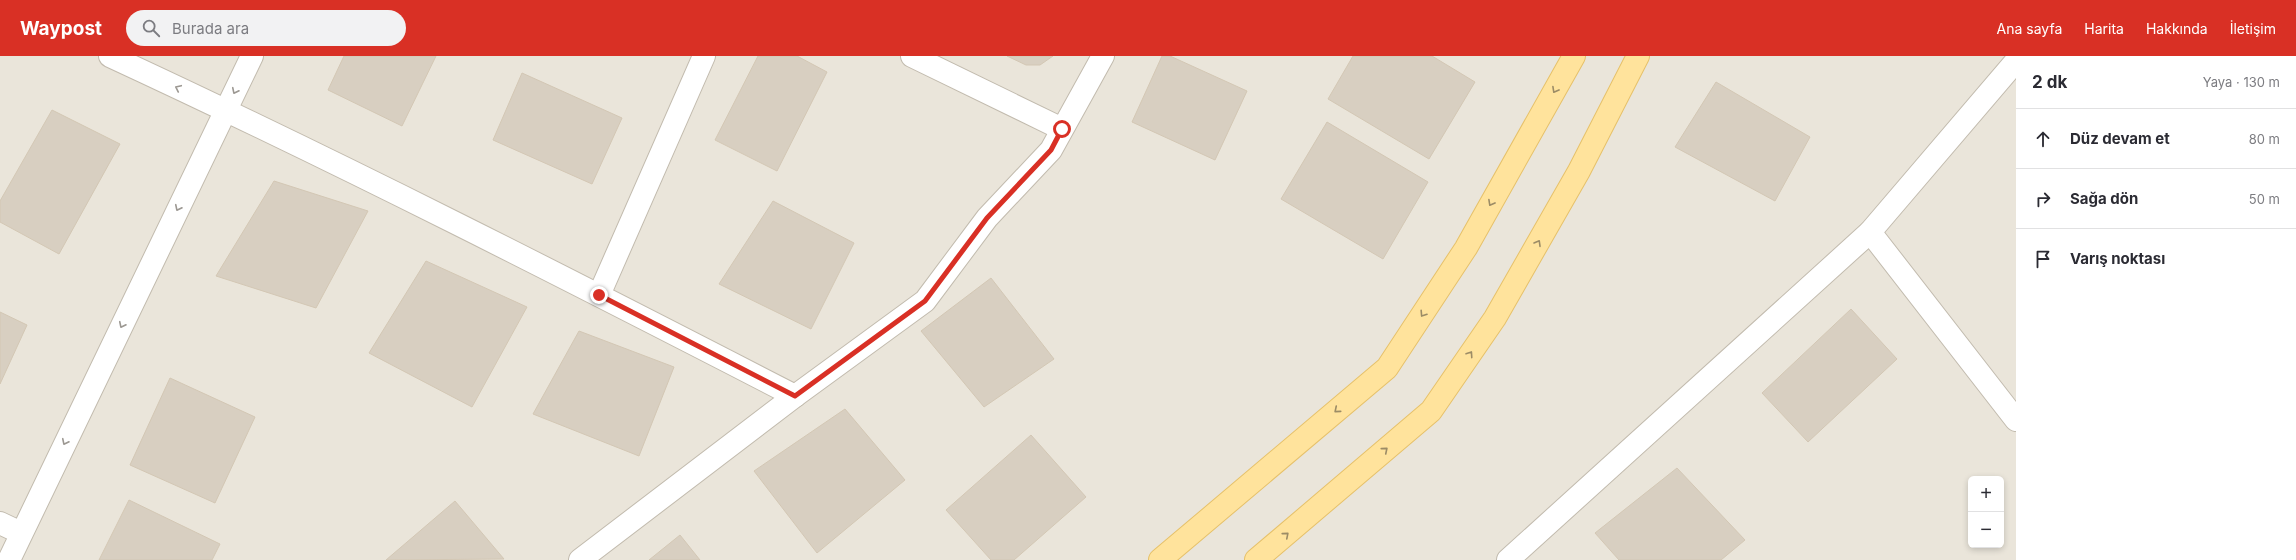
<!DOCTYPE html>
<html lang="tr">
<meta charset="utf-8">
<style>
body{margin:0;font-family:Inter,sans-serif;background:#f2f2f3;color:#2b2b33}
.controls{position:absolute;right:12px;bottom:12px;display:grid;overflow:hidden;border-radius:6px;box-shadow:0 2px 6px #0003}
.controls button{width:36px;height:36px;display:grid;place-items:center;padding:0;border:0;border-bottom:1px solid #e1e1e2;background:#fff;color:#2b2b33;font:20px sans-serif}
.stop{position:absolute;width:12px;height:12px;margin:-9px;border:3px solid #d93025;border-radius:50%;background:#fff}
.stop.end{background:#d93025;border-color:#fff;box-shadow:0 1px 4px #0008}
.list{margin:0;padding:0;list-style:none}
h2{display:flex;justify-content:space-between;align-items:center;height:52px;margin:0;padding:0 16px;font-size:17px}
h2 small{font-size:13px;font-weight:400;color:#7c7c81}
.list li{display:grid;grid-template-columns:26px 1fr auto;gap:12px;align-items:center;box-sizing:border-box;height:60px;padding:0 16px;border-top:1px solid #e1e1e2}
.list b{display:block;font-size:15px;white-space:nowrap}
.list em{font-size:13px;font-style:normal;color:#7c7c81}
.icon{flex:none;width:22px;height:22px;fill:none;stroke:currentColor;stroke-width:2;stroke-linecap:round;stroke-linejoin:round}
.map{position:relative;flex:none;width:2016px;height:504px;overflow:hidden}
header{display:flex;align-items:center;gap:24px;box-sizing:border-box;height:56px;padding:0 20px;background:#d93025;color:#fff}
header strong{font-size:19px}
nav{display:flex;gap:22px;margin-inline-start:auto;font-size:14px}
.search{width:280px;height:36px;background:#f2f2f3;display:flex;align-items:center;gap:10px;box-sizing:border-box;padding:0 14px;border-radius:22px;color:#7c7c81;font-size:15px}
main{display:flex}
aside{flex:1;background:#fff}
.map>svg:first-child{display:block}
.residential{fill:#eae5da;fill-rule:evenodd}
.building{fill:#d8cfc1;stroke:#d3c7b4}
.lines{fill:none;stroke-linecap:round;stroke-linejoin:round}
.minor-casing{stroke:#c2bbae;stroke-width:24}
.major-casing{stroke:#e6c16a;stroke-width:24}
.minor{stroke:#fff;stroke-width:22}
.major{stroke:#ffe39c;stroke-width:22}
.oneway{stroke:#9c9892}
.oneway2{stroke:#9c8c66}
.route{stroke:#d93025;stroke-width:5}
</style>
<header>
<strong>Waypost</strong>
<div class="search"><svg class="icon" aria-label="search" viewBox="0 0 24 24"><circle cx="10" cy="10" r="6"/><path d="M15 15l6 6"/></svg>Burada ara</div>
<nav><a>Ana sayfa</a><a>Harita</a><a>Hakkında</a><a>İletişim</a></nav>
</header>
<main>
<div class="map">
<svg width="2016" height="504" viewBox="0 0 2016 504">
<rect width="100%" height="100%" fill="#f6f3ec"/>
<!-- residential -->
<path class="residential" d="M0,0H2016V504H0ZM1971,423H2001V489H1971Z"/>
<!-- building -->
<g class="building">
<polygon points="344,0 436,0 402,70 328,34"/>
<polygon points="758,0 797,0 827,16 777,115 715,84"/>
<polygon points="1007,0 1053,0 1040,9 1026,9"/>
<polygon points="1162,0 1170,0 1247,35 1215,104 1132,66"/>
<polygon points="1353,0 1432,0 1475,26 1429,103 1328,43"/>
<polygon points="522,17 622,62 592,128 493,84"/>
<polygon points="1716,26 1810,81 1775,145 1675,91"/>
<polygon points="52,54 120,88 59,198 0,166 0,145"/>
<polygon points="1327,66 1428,126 1383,203 1281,143"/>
<polygon points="274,125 368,155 316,252 216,220"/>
<polygon points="773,145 854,187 811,273 719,228"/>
<polygon points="426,205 527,251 472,351 369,297"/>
<polygon points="991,222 1054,303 984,351 921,275"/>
<polygon points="1851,253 1897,303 1808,386 1762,337"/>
<polygon points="0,256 27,269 0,328"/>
<polygon points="579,275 674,311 639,400 533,358"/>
<polygon points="170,322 255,361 215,447 130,409"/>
<polygon points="845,353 905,424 817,497 754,415"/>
<polygon points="1031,379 1086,441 1014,504 991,504 946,454"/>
<polygon points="1677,412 1745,484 1721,504 1619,504 1595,477"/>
<polygon points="129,444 220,488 212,504 99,504"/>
<polygon points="455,445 504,503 386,504"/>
<polygon points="680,479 700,504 649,504"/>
</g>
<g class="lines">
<defs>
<g id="minor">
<path d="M110,0C341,107 568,223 795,340"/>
<polyline points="912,0 1062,73"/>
<polyline points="1870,176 2016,364"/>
<polyline points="599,239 704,0"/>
<polyline points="0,467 21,477"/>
<polyline points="9,504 252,0"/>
<polyline points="580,504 795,340 925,245 987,162 1051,94 1103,0"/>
<polyline points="1508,504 1870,176 2016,5"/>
</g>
<g id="major">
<polyline points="1160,504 1387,312 1466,192 1574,0"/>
<polyline points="1256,504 1431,355 1495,262 1579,115 1638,0"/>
</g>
</defs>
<!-- minor casing -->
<use href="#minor" class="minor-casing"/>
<!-- major casing -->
<use href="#major" class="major-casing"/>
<!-- minor -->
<use href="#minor" class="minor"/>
<!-- major -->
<use href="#major" class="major"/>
</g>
<!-- one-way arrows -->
<defs><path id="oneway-chevron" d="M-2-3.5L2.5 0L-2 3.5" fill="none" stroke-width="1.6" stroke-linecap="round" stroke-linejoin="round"/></defs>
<g class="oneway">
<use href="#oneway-chevron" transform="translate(178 32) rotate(-155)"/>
<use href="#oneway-chevron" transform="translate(235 35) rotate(116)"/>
<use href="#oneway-chevron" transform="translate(178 152) rotate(116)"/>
<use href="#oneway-chevron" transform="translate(122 269) rotate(116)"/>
<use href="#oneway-chevron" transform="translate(65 386) rotate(116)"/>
</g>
<g class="oneway2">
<use href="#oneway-chevron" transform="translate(1555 34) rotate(119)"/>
<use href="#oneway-chevron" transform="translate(1491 147) rotate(119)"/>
<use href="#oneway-chevron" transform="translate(1538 187) rotate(-60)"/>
<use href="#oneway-chevron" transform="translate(1423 258) rotate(123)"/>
<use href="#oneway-chevron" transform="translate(1470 298) rotate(-56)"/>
<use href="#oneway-chevron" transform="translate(1337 354) rotate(140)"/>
<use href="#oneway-chevron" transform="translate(1385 394) rotate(-40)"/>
<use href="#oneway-chevron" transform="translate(1286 479) rotate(-41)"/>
</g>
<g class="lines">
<!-- route -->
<polyline class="route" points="599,239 795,340 925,245 987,162 1051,94 1062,73"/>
</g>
</svg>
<div class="controls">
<button>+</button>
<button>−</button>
</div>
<div class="stop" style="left:1062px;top:73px"></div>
<div class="stop end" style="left:599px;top:239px"></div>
</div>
<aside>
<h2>2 dk<small>Yaya · 130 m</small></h2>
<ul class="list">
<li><svg class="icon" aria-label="ahead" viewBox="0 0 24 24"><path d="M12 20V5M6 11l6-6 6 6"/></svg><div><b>Düz devam et</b></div><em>80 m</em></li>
<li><svg class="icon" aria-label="right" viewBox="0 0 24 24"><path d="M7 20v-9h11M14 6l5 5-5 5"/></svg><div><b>Sağa dön</b></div><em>50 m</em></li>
<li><svg class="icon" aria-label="arrive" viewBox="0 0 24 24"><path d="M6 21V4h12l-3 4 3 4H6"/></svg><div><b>Varış noktası</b></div></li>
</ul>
</aside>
</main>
